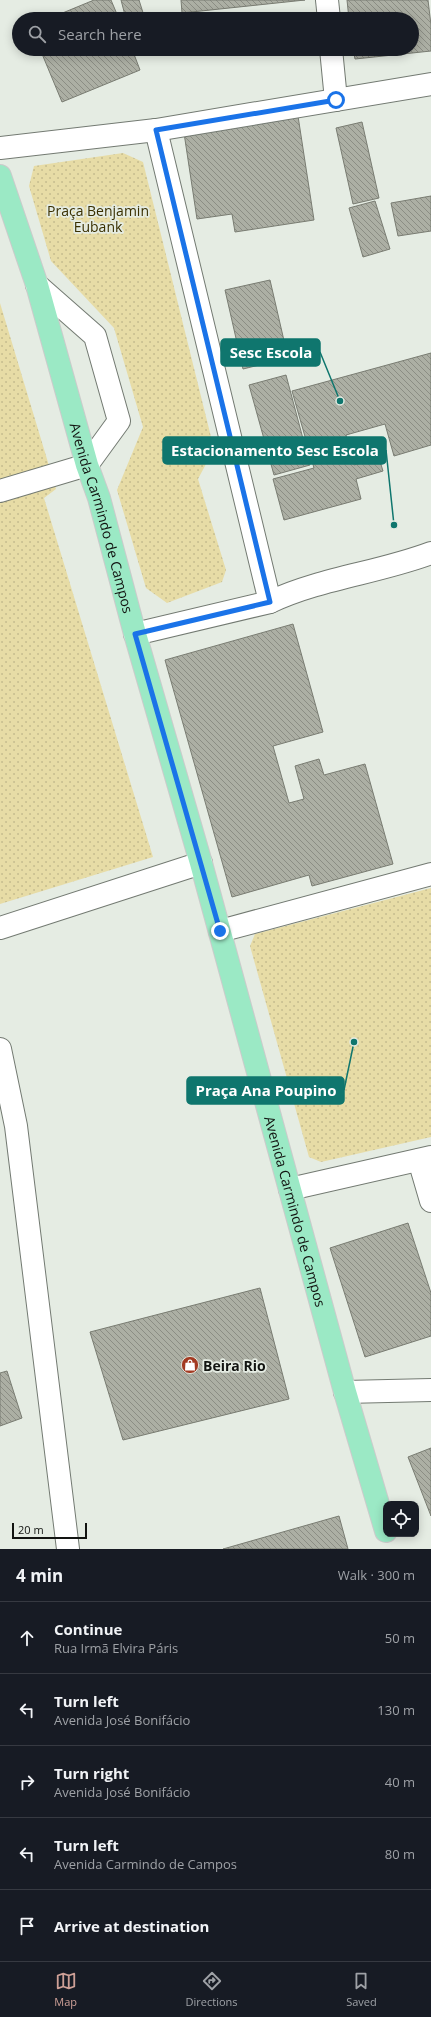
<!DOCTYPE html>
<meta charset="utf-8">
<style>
body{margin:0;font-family:"Open Sans",sans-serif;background:#242831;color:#f1f3f6}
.controls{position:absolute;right:12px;bottom:12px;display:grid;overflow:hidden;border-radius:8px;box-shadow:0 2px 10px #0003}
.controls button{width:36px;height:36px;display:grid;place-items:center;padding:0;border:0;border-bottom:1px solid #363941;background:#171b24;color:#f1f3f6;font:20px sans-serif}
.scale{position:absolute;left:12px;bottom:10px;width:75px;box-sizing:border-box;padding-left:4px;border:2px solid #121411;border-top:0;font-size:11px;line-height:14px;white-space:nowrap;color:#121411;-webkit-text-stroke:3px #e5ece3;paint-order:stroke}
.stop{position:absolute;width:12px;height:12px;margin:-9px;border:3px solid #1a73e8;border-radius:50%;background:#fff}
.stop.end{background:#1a73e8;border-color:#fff;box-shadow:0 1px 4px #0008}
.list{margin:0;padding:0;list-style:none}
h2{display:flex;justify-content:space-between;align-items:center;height:52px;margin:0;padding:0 16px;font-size:17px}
h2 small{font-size:13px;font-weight:400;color:#9ea1a6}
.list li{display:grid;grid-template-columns:26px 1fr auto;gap:12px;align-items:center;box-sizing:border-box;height:72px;padding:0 16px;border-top:1px solid #363941}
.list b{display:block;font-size:15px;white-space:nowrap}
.list p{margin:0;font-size:13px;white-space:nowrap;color:#9ea1a6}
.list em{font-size:13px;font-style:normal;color:#9ea1a6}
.icon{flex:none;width:22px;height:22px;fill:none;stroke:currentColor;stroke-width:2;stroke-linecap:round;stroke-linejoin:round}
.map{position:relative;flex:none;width:431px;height:1549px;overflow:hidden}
.search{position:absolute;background:#171b24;box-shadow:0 2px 10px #0003;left:12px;right:12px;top:12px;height:44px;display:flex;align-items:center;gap:10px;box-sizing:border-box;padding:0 14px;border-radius:22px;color:#9ea1a6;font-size:15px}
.sheet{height:412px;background:#171b24}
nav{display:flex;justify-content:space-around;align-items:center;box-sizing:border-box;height:56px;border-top:1px solid #363941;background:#171b24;font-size:11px;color:#9ea1a6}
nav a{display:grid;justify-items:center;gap:2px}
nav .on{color:#cea097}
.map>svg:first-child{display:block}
.park{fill:url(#park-dots)}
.building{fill:url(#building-back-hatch);stroke:#797c72}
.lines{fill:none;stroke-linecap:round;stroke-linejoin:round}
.minor-casing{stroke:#737a72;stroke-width:24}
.major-casing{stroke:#cbcbcb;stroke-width:24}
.minor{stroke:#fff;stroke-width:22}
.major{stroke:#9be9c5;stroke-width:22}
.route{stroke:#1a73e8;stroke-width:5}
.labels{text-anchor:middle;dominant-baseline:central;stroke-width:3.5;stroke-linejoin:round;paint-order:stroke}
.park-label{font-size:14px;fill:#3a3000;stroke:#e5ece3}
.street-label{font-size:14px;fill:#121411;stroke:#e5ece3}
.poi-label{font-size:14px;font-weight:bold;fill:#121411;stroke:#e5ece3;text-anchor:start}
.leader{fill:none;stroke:#0f766e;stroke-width:1.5}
.callout-dot{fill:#0f766e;stroke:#e5ece3;stroke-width:1.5}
.callout{fill:#0f766e;stroke:#0f766e;stroke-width:1.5}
.callout-label{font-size:15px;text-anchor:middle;font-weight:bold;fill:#fff}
</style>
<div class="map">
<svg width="431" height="1549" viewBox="0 0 431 1549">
<defs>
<pattern id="park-dots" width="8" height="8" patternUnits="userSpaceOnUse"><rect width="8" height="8" fill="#e7dca6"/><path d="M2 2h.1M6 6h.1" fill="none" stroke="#c5bc8e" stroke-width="1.8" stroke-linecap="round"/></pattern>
<pattern id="building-back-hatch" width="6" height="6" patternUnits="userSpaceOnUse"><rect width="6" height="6" fill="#acafa4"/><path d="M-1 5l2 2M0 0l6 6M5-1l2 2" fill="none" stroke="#8b8d84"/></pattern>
</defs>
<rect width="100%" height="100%" fill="#e5ece3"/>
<!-- park -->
<g class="park">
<polygon points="123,153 143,162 214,449 198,479 226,570 222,582 167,603 146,588 117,490 143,427 114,328 51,261 29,186 34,166"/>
<polygon points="0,303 56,489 44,498 153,857 0,904"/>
<polygon points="431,888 431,1137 321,1162 309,1157 250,946 255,934"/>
</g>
<!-- building -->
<g class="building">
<polygon points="94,0 111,0 119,19 48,19"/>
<polygon points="121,0 139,0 145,19 126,19"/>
<polygon points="181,0 305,0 182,13"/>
<polygon points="347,0 428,0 431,25 431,51 355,59 353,49 412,49 412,19 349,19"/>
<polygon points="40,49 132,49 140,70 62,102"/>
<polygon points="134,49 153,49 136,54"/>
<polygon points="298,116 314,220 235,232 232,214 197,219 184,133"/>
<polygon points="362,122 379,198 353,204 336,128"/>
<polygon points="431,196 431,231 398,236 391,203"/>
<polygon points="375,201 390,249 363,257 349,208"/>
<polygon points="270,280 288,358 243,369 225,290"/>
<polygon points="431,353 431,445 394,456 385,424 346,435 354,465 379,458 383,471 356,479 361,499 284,520 273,479 314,468 292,391"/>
<polygon points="286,375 310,465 274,475 249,385"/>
<polygon points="293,624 323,732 273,746 289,803 304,799 295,766 319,759 324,775 365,764 393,864 312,886 309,875 232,897 165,660"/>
<polygon points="408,1223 431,1293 431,1336 365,1357 330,1248"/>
<polygon points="260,1288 289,1399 123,1440 90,1332"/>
<polygon points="7,1371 22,1418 0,1426 0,1373"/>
<polygon points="431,1448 431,1516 408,1457"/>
<polygon points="339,1516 348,1549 223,1549"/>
</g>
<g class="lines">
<defs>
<g id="minor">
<polyline points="327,0 329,19"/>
<polyline points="331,49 336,100"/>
<polyline points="0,148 156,130 431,84"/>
<polyline points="0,491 87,465 119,421 95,336 37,285"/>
<path d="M270,602C321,578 378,573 431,553"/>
<polyline points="135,634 270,602 156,130"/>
<polyline points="0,928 201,863"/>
<polyline points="220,931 431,874"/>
<polyline points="0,1049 16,1126 68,1549"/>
<polyline points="419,1160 431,1201"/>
<polyline points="290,1189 431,1157"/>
<polyline points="345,1392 431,1390"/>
</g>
<g id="major">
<path id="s1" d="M0,176L37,285L87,465L99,498L135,634L201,863L345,1392L386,1531"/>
</g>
</defs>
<!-- minor casing -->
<use href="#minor" class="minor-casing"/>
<!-- major casing -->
<use href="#major" class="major-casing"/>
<!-- minor -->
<use href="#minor" class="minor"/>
<!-- major -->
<use href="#major" class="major"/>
</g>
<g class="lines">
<!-- route -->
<polyline class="route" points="220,931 135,634 270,602 156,130 336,100"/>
</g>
<!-- icons -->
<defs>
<symbol id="shop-disc" viewBox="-11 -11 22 22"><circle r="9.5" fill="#a33a22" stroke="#e5ece3"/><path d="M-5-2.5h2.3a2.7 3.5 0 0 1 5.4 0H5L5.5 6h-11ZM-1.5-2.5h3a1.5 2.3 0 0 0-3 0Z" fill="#fff"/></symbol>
</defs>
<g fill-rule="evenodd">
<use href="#shop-disc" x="180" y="1355" width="20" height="20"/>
</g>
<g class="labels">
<!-- park labels -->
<g class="park-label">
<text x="98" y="210">Praça Benjamin<tspan x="98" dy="16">Eubank</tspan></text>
</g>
<!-- street labels -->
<g class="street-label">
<text stroke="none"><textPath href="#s1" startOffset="357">Avenida Carmindo de Campos</textPath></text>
<text stroke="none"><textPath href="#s1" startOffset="1077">Avenida Carmindo de Campos</textPath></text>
</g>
<!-- poi labels -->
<g class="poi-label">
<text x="203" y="1365">Beira Rio</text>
</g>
</g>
<!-- callouts -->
<path class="leader" d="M340 401L320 352M394 525L386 450M354 1042L344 1090"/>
<g class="callout-dot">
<circle cx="340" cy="401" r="4"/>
<circle cx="394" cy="525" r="4"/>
<circle cx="354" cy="1042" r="4"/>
</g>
<g class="callout">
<rect x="221" y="339" width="99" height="27" rx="4"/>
<rect x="163" y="437" width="223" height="27" rx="4"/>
<rect x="187" y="1077" width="157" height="27" rx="4"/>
</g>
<g class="callout-label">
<text x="271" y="358">Sesc Escola</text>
<text x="275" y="456">Estacionamento Sesc Escola</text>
<text x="266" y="1096">Praça Ana Poupino</text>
</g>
</svg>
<div class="controls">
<button><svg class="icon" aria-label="locate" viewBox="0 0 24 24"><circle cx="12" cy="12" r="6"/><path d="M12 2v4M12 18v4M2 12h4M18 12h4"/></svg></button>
</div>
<div class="scale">20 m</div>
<div class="stop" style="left:336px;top:100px"></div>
<div class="stop end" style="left:220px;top:931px"></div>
<div class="search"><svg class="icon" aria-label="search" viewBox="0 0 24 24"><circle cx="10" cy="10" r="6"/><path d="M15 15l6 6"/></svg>Search here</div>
</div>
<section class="sheet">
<h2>4 min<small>Walk · 300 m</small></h2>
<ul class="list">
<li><svg class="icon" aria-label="ahead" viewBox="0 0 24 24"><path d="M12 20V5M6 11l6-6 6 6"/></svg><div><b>Continue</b><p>Rua Irmã Elvira Páris</p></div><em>50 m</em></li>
<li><svg class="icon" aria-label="left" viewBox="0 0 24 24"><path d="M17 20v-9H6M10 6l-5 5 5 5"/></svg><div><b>Turn left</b><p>Avenida José Bonifácio</p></div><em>130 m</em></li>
<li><svg class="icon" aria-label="right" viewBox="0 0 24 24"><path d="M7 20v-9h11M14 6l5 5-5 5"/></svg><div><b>Turn right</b><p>Avenida José Bonifácio</p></div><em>40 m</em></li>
<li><svg class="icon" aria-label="left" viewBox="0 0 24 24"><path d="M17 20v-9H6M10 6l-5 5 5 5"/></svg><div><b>Turn left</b><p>Avenida Carmindo de Campos</p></div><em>80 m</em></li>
<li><svg class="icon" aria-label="arrive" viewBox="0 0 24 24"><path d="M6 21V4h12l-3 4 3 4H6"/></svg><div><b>Arrive at destination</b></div></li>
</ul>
</section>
<nav>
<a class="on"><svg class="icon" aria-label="map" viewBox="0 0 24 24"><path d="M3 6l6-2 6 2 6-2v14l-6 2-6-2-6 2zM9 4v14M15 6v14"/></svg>Map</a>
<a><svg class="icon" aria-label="directions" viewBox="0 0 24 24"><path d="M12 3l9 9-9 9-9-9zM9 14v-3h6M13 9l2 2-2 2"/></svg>Directions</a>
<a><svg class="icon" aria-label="saved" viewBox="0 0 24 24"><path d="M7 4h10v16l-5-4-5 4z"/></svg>Saved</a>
</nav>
